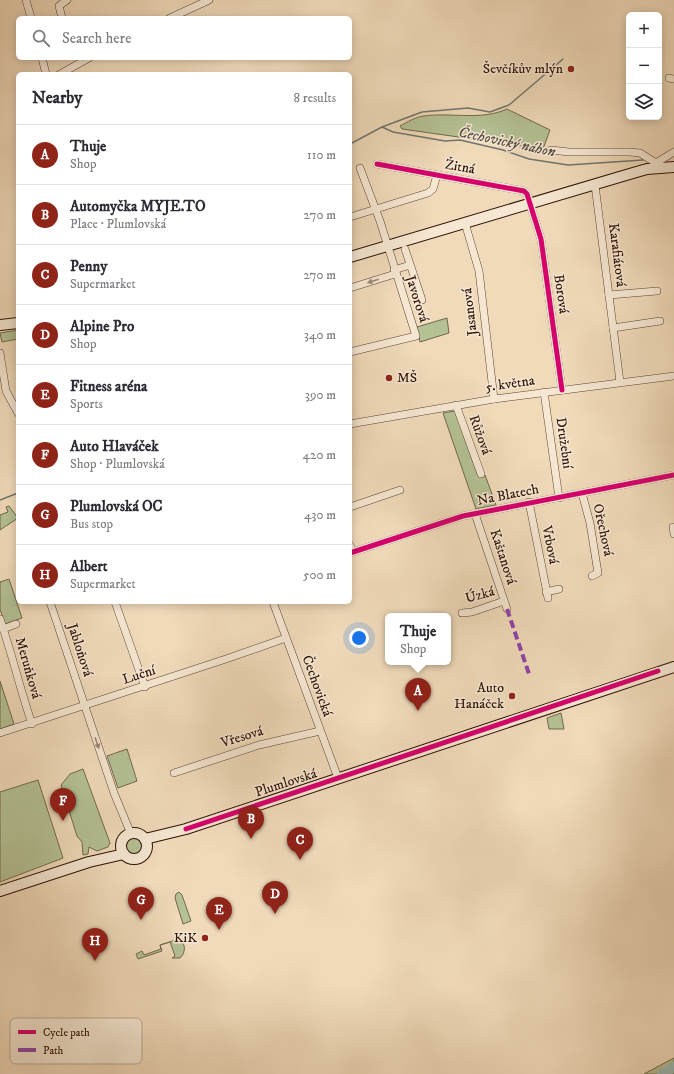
<!DOCTYPE html>
<meta charset="utf-8">
<style>
body{margin:0;font-family:"IM FELL DW Pica",serif;background:#f7f7f7;color:#2b2b33}
.controls{position:absolute;right:12px;top:12px;display:grid;overflow:hidden;border-radius:6px;box-shadow:0 2px 10px #0003}
.controls button{width:36px;height:36px;display:grid;place-items:center;padding:0;border:0;border-bottom:1px solid #e1e1e2;background:#fff;color:#2b2b33;font:20px sans-serif}
.you{position:absolute;left:359px;top:638px;width:14px;height:14px;margin:-10px;border:3px solid #fff;border-radius:50%;background:#1a73e8;box-shadow:0 0 0 6px #1a73e833}
.badge{display:grid;place-items:center;width:26px;height:26px;border-radius:50%;background:#8f2418;color:#fff;font-size:13px;font-weight:700}
.pin{position:absolute;translate:-50% -33px;filter:drop-shadow(0 1px 2px #0008)}
.pin::after{content:'';position:absolute;top:21px;width:14px;height:12px;background:inherit;clip-path:polygon(0 0,100% 0,50% 100%)}
.popup{position:absolute;left:385px;top:613px;width:66px;height:52px;box-sizing:border-box;display:grid;place-content:center;border-radius:6px;background:#fff;filter:drop-shadow(0 1px 3px #0005);font-size:13px;white-space:nowrap;color:#7c7c81}
.popup b{font-size:15px;color:#2b2b33}
.popup::after{content:'';position:absolute;left:50%;top:100%;margin-left:-8px;border:8px solid transparent;border-top-color:#fff}
.list{margin:0;padding:0;list-style:none}
h2{display:flex;justify-content:space-between;align-items:center;height:52px;margin:0;padding:0 16px;font-size:17px}
h2 small{font-size:13px;font-weight:400;color:#7c7c81}
.list li{display:grid;grid-template-columns:26px 1fr auto;gap:12px;align-items:center;box-sizing:border-box;height:60px;padding:0 16px;border-top:1px solid #e1e1e2}
.list b{display:block;font-size:15px;white-space:nowrap}
.list p{margin:0;font-size:13px;white-space:nowrap;color:#7c7c81}
.list em{font-size:13px;font-style:normal;color:#7c7c81}
.icon{flex:none;width:22px;height:22px;fill:none;stroke:currentColor;stroke-width:2;stroke-linecap:round;stroke-linejoin:round}
.map{position:relative;flex:none;width:674px;height:1074px;overflow:hidden}
.search{position:absolute;background:#fff;box-shadow:0 2px 10px #0003;left:16px;top:16px;width:336px;height:44px;display:flex;align-items:center;gap:10px;box-sizing:border-box;padding:0 14px;border-radius:6px;color:#7c7c81;font-size:15px}
.panel{position:absolute;background:#fff;box-shadow:0 2px 10px #0003;left:16px;top:72px;width:336px;height:532px;border-radius:6px}
.map>svg:first-child{display:block}
.green{fill:#b4c195;stroke:#72684d}
.lines{fill:none;stroke-linecap:round;stroke-linejoin:round}
.stream{stroke:#70766f;stroke-width:1.5}
.river{stroke:#9bbab6;stroke-width:10}
.street-casing{stroke:#5f4232;stroke-width:8}
.secondary-casing{stroke:#2f1005;stroke-width:12}
.street{stroke:#f5e7d2;stroke-width:7}
.secondary{stroke:#f5e7d2;stroke-width:10}
.quiet{stroke:#8e44ad;stroke-width:4;stroke-dasharray:8 4;stroke-linecap:butt}
.cycleway-casing{stroke:#f5e7d2;stroke-width:8}
.cycleway{stroke:#d6006c;stroke-width:5}
.oneway{fill:#9c8676}
.poi-dot{fill:#8f2418;stroke:#f5e7d2;stroke-width:1.5}
.labels{text-anchor:middle;dominant-baseline:central;stroke-width:3;stroke-linejoin:round;paint-order:stroke}
.poi-label{font-size:14px;fill:#2f1005;stroke:#f5e7d2;text-anchor:end}
.street-label{font-size:14px;fill:#2f1005;stroke:#f5e7d2}
.water-label{font-size:15px;font-style:italic;fill:#554c43;stroke:#f5e7d2}
.key{fill:#f5e7d2;stroke:#baa694;stroke-width:1}
.key-label{font-size:11px;fill:#2f1005}
</style>
<div class="map">
<svg width="674" height="1074" viewBox="0 0 674 1074">
<rect width="100%" height="100%" fill="#f0daba"/>
<filter id="stains"><feTurbulence type="fractalNoise" baseFrequency=".005" numOctaves="4"/><feColorMatrix values="0 0 0 0 .2 0 0 0 0 .09 0 0 0 0 .02 0 0 0 .5 -.17"/></filter>
<radialGradient id="worn" r=".72"><stop offset=".6" stop-color="#630" stop-opacity="0"/><stop offset="1" stop-color="#630" stop-opacity=".3"/></radialGradient>
<!-- green -->
<g class="green">
<path d="M507,109L550,130L543,149L402,129L400,126C407,122 416,117 423,116C451,112 481,121 507,109Z"/>
<polygon points="447,318 449,333 420,342 417,327"/>
<polygon points="18,330 18,339 2,342 0,333"/>
<polygon points="455,411 478,476 485,475 496,505 476,509 443,413"/>
<polygon points="9,506 18,518 0,530 0,515 8,512 6,507"/>
<polygon points="9,579 22,618 5,624 0,609 0,582"/>
<polygon points="0,681 14,724 0,729"/>
<polygon points="561,713 564,729 549,729 547,718"/>
<polygon points="127,749 137,781 118,788 107,756"/>
<polygon points="83,769 110,843 108,847 97,851 89,847 88,854 83,855 82,842 77,836 61,785 70,774"/>
<polygon points="38,780 63,858 0,882 0,792"/>
<circle cx="134" cy="846" r="9"/>
<polygon points="179,892 182,895 191,921 183,924 175,898 176,894"/>
<path d="M179,939C186,943 186,953 180,958H172L175,956L170,942L160,945L162,951L138,959L136,954L142,951L144,955L161,949L160,945Z"/>
<polygon points="674,1058 674,1074 644,1074"/>
</g>
<g class="lines">
<!-- stream -->
<g class="stream">
<polyline points="382,127 422,112 468,108 490,112 509,105 563,59"/>
<polyline points="350,144 382,127 393,132 445,141 460,140 503,150 529,159 568,165 643,160"/>
<polyline points="0,500 18,493"/>
</g>
<!-- river -->
<polyline class="river" points="662,1074 674,1067"/>
<defs>
<g id="street">
<polyline points="26,0 31,18"/>
<polyline points="62,18 59,6 67,0"/>
<polyline points="170,18 209,0"/>
<polyline points="42,58 46,74"/>
<polyline points="60,74 89,58"/>
<polyline points="669,78 674,79"/>
<polyline points="551,150 569,152 630,152 640,153 656,163"/>
<polyline points="377,164 524,191 527,194 541,239 562,390"/>
<polyline points="656,168 656,163 674,152"/>
<polyline points="595,185 620,382"/>
<polyline points="350,217 428,193 433,189 437,175"/>
<polyline points="465,223 479,271 494,399"/>
<polyline points="405,249 422,300"/>
<polyline points="394,270 410,265"/>
<polyline points="350,288 395,274"/>
<polyline points="609,295 657,291"/>
<polyline points="613,328 660,321"/>
<polyline points="350,352 416,336 380,221 360,168"/>
<polyline points="0,353 6,391 18,413"/>
<polyline points="544,392 559,498"/>
<polyline points="456,405 481,474"/>
<polyline points="350,424 494,399 674,376"/>
<polyline points="582,493 590,523 598,573 592,576"/>
<polyline points="529,502 548,598"/>
<polyline points="350,507 400,490"/>
<polyline points="475,514 507,609"/>
<polyline points="673,527 674,534"/>
<polyline points="350,545 353,552"/>
<polyline points="350,553 463,516 674,475"/>
<polyline points="546,592 559,589"/>
<polyline points="50,602 114,793 131,834"/>
<polyline points="115,602 145,687"/>
<polyline points="273,602 338,778"/>
<polyline points="462,613 472,612 504,601"/>
<path d="M0,619C12,654 20,689 32,724"/>
<polyline points="3,629 16,624"/>
<polyline points="0,733 226,659 286,638"/>
<polyline points="174,773 259,745 320,731"/>
</g>
<g id="secondary">
<polyline points="350,257 633,173 647,169 674,167"/>
<polyline points="0,325 18,323"/>
<circle cx="134" cy="846" r="13"/>
<polyline points="145,839 186,829 674,667"/>
<polyline points="0,891 89,862 124,854"/>
</g>
</defs>
<!-- street casing -->
<use href="#street" class="street-casing"/>
<!-- secondary casing -->
<use href="#secondary" class="secondary-casing"/>
<!-- street -->
<use href="#street" class="street"/>
<!-- secondary -->
<use href="#secondary" class="secondary"/>
<!-- quiet -->
<polyline class="quiet" points="507,609 529,674"/>
<defs>
<g id="cycleway">
<polyline points="377,164 524,191 527,194 541,239 562,390"/>
<polyline points="350,553 463,516 674,475"/>
<polyline points="186,829 658,671"/>
</g>
</defs>
<!-- cycleway casing -->
<use href="#cycleway" class="cycleway-casing"/>
<!-- cycleway -->
<use href="#cycleway" class="cycleway"/>
</g>
<!-- one-way arrows -->
<defs><path id="oneway-solid" d="M-6-.8H1V-3.2L6.5 0L1 3.2V.8H-6Z"/></defs>
<g class="oneway">
<use href="#oneway-solid" transform="translate(373 281) rotate(163)"/>
<use href="#oneway-solid" transform="translate(97 743) rotate(71)"/>
</g>
<!-- markers -->
<g class="poi-dot">
<circle cx="571" cy="69" r="4"/>
<circle cx="389" cy="378" r="4"/>
<circle cx="512" cy="696" r="4"/>
<circle cx="205" cy="938" r="4"/>
</g>
<g class="labels">
<!-- poi labels -->
<g class="poi-label">
<text x="563" y="69">Ševčíkův mlýn</text>
<text x="397" y="378" text-anchor="start">MŠ</text>
<text x="504" y="688">Auto<tspan x="504" dy="16">Hanáček</tspan></text>
<text x="197" y="938">KiK</text>
</g>
<!-- street labels -->
<g class="street-label">
<text transform="translate(460 167) rotate(10)">Žitná</text>
<text transform="translate(617 255) rotate(83)">Karafiátová</text>
<text transform="translate(561 294) rotate(82)">Borová</text>
<text transform="translate(417 299) rotate(72)">Javorová</text>
<text transform="translate(470 312) rotate(-97)">Jasanová</text>
<text transform="translate(510 384) rotate(-8)">5. května</text>
<text transform="translate(480 435) rotate(70)">Růžová</text>
<text transform="translate(564 443) rotate(82)">Družební</text>
<text transform="translate(508 495) rotate(-11)">Na Blatech</text>
<text transform="translate(603 530) rotate(78)">Ořechová</text>
<text transform="translate(550 545) rotate(79)">Vrbová</text>
<text transform="translate(503 557) rotate(72)">Kaštanová</text>
<text transform="translate(480 595) rotate(-15)">Úzká</text>
<text transform="translate(80 650) rotate(72)">Jabloňová</text>
<text transform="translate(28 668) rotate(74)">Meruňková</text>
<text transform="translate(139 675) rotate(-18)">Luční</text>
<text transform="translate(317 686) rotate(70)">Čechovická</text>
<text transform="translate(242 737) rotate(-17)">Vřesová</text>
<text transform="translate(286 783) rotate(-18)">Plumlovská</text>
</g>
<!-- water labels -->
<g class="water-label">
<text transform="translate(507 142) rotate(12)">Čechovický náhon</text>
</g>
</g>
<!-- legend -->
<rect x="10" y="1018" width="132" height="46" rx="6" class="key"/>
<rect x="18" y="1030" width="18" height="4" fill="#d6006c"/>
<rect x="18" y="1048" width="18" height="4" fill="#8e44ad"/>
<g class="key-label">
<text x="43" y="1036">Cycle path</text>
<text x="43" y="1054">Path</text>
</g>
<rect width="100%" height="100%" filter="url(#stains)"/>
<rect width="100%" height="100%" fill="url(#worn)"/>
</svg>
<div class="controls">
<button>+</button>
<button>−</button>
<button><svg class="icon" aria-label="layers" viewBox="0 0 24 24"><path d="M12 4l9 5-9 5-9-5zM3 14l9 5 9-5"/></svg></button>
</div>
<div class="you"></div>
<div class="pin badge" style="left:418px;top:711px">A</div>
<div class="popup"><b>Thuje</b>Shop</div>
<div class="pin badge" style="left:251px;top:839px">B</div>
<div class="pin badge" style="left:300px;top:860px">C</div>
<div class="pin badge" style="left:275px;top:914px">D</div>
<div class="pin badge" style="left:219px;top:930px">E</div>
<div class="pin badge" style="left:63px;top:821px">F</div>
<div class="pin badge" style="left:141px;top:920px">G</div>
<div class="pin badge" style="left:95px;top:961px">H</div>
<div class="search"><svg class="icon" aria-label="search" viewBox="0 0 24 24"><circle cx="10" cy="10" r="6"/><path d="M15 15l6 6"/></svg>Search here</div>
<section class="panel">
<h2>Nearby<small>8 results</small></h2>
<ul class="list">
<li><span class="badge">A</span><div><b>Thuje</b><p>Shop</p></div><em>110 m</em></li>
<li><span class="badge">B</span><div><b>Automyčka MYJE.TO</b><p>Place · Plumlovská</p></div><em>270 m</em></li>
<li><span class="badge">C</span><div><b>Penny</b><p>Supermarket</p></div><em>270 m</em></li>
<li><span class="badge">D</span><div><b>Alpine Pro</b><p>Shop</p></div><em>340 m</em></li>
<li><span class="badge">E</span><div><b>Fitness aréna</b><p>Sports</p></div><em>390 m</em></li>
<li><span class="badge">F</span><div><b>Auto Hlaváček</b><p>Shop · Plumlovská</p></div><em>420 m</em></li>
<li><span class="badge">G</span><div><b>Plumlovská OC</b><p>Bus stop</p></div><em>430 m</em></li>
<li><span class="badge">H</span><div><b>Albert</b><p>Supermarket</p></div><em>500 m</em></li>
</ul>
</section>
</div>
